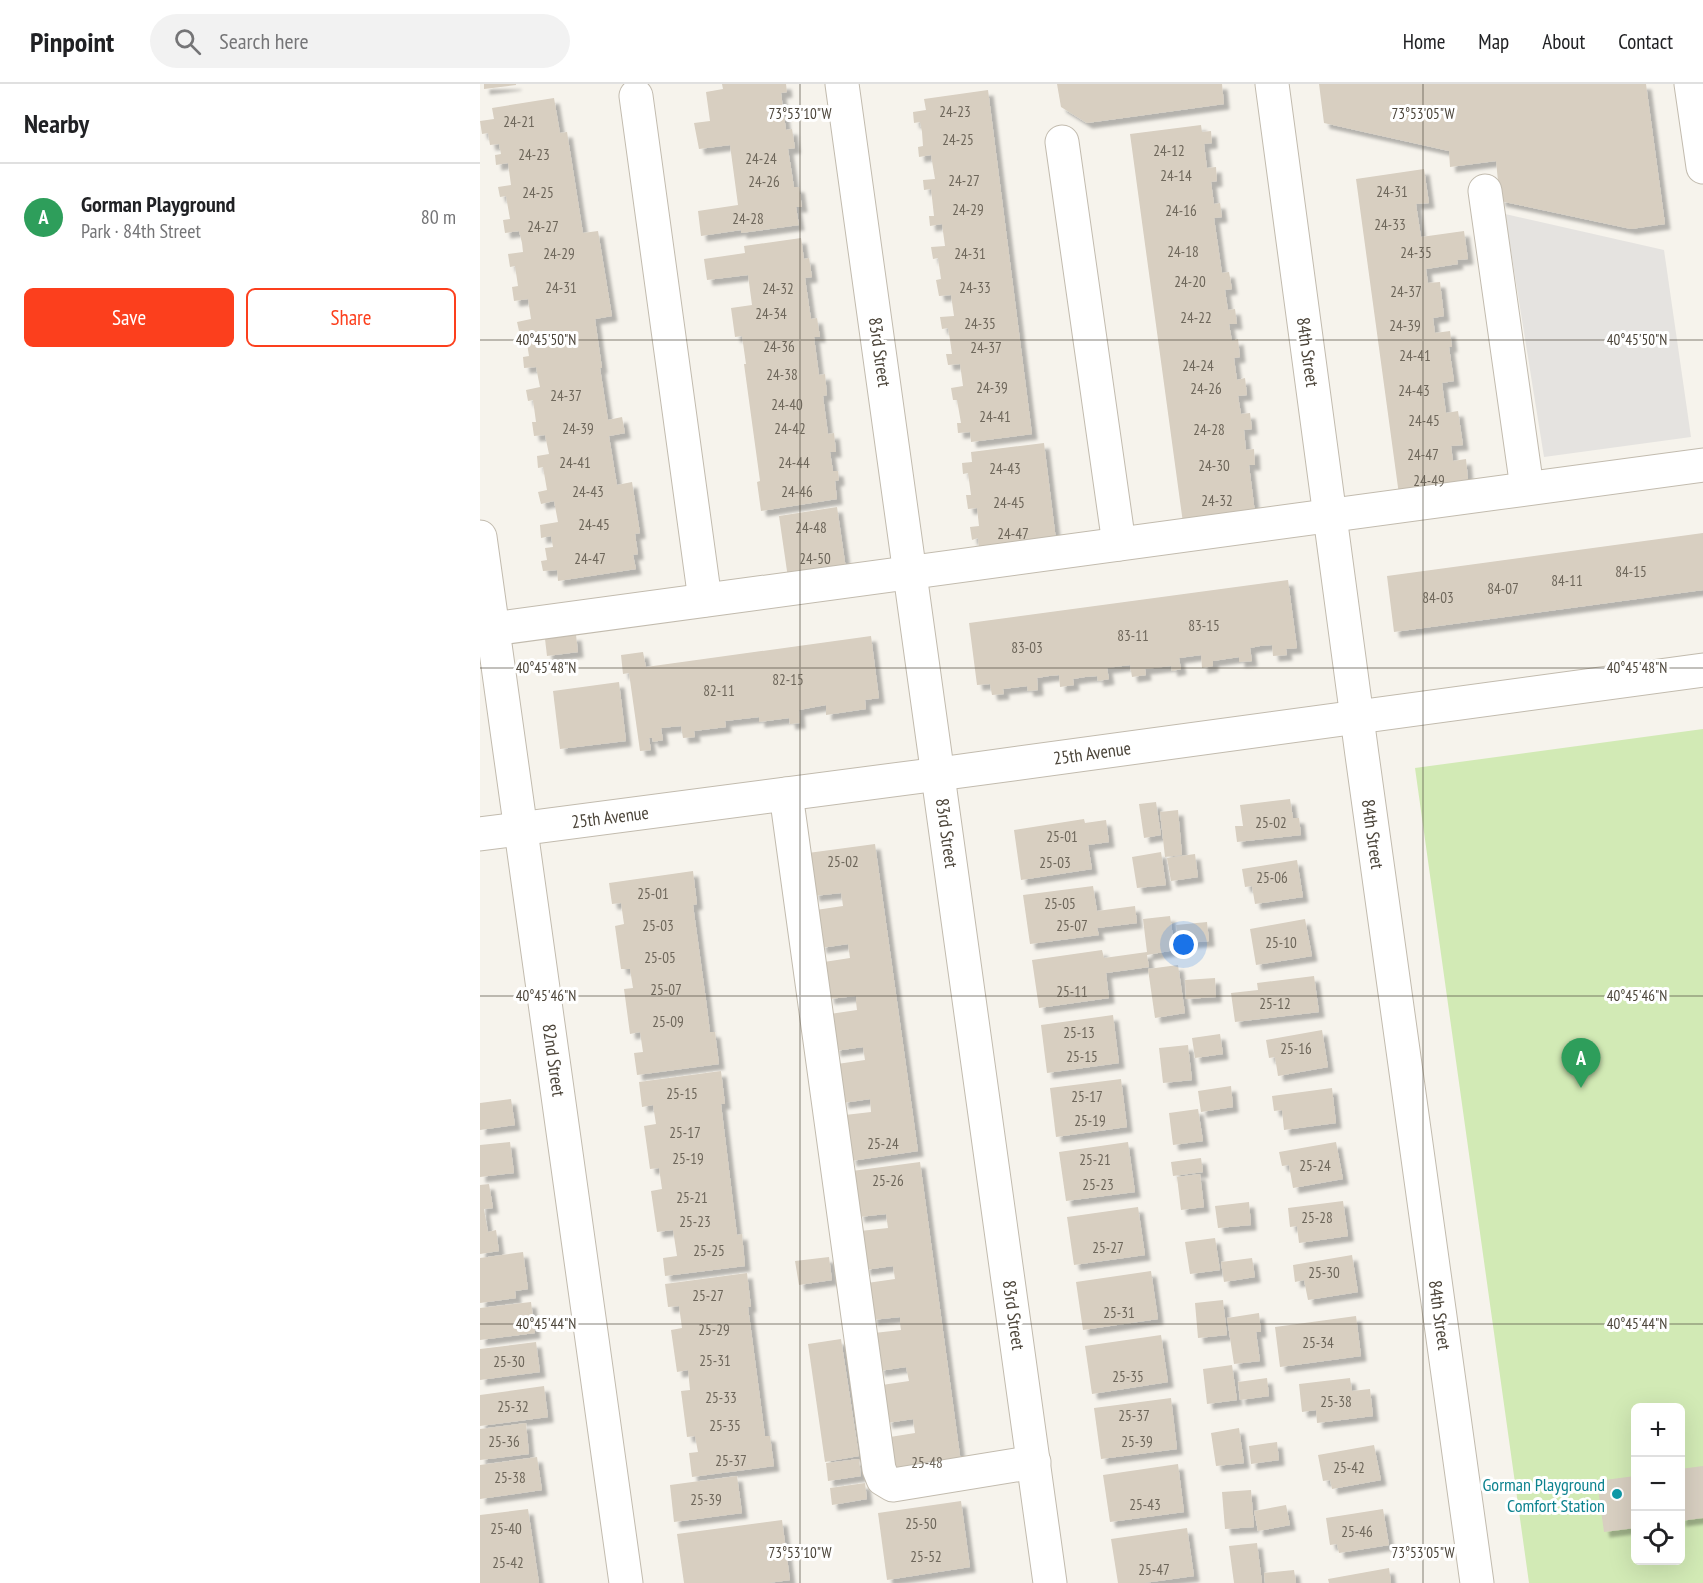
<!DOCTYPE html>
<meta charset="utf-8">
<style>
body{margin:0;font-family:"PT Sans Narrow",sans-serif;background:#f2f2f2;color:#202124}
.controls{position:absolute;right:18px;bottom:18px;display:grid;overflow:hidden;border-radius:9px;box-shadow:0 6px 24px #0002}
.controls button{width:54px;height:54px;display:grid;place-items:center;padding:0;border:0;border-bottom:2px solid #e0e0e0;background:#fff;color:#202124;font:30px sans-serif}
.you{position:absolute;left:704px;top:861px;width:21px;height:21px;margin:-15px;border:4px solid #fff;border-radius:50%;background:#1a73e8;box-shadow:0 0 0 9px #1a73e833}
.badge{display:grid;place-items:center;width:39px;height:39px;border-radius:50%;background:#fc3f1d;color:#fff;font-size:20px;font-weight:700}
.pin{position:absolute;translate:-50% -50px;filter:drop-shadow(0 2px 3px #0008)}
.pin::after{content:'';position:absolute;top:32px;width:21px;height:18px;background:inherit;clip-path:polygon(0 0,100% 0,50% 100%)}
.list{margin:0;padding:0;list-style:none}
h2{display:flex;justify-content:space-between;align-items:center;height:78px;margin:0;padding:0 24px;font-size:26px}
h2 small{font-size:20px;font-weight:400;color:#757577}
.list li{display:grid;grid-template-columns:39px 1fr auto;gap:18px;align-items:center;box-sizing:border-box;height:108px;padding:0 24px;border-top:2px solid #e0e0e0}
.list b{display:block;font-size:22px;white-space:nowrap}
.list p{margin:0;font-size:20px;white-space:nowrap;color:#757577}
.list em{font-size:20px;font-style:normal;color:#757577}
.actions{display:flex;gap:12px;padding:18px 24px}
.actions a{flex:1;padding:14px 0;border:2px solid #fc3f1d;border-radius:9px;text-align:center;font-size:21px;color:#fc3f1d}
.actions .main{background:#fc3f1d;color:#fff}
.icon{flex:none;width:33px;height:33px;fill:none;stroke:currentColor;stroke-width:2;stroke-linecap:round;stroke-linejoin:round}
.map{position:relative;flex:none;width:1223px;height:1499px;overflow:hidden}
header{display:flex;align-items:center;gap:36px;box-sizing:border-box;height:84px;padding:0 30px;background:#fff;border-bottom:2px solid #e0e0e0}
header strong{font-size:28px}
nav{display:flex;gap:33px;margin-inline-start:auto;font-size:21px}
.search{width:420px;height:54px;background:#f2f2f2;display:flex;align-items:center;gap:15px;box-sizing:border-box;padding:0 21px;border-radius:33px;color:#757577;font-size:22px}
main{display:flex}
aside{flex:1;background:#fff}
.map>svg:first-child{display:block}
.green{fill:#d2eab5;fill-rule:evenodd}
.parking{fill:#e5e3e0}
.building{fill:#d8cfc1;filter:url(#shadow)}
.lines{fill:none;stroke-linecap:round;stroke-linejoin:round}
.minor-casing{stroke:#c2bbae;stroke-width:35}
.minor{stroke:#fff;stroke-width:33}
.ticks{fill:none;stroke:#4b4439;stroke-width:1.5;stroke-opacity:0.45}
.culture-dot{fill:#0f9aa8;stroke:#fff;stroke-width:2}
.labels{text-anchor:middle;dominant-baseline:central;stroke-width:6;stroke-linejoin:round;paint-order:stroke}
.number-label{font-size:15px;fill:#6e675b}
.street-label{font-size:18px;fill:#4b4439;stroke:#fff}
.culture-label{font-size:18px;fill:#0d838f;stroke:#fff;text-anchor:end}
.ticks-label{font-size:15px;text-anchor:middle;fill:#4b4439;stroke:#fff;stroke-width:6;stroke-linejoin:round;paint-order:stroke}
</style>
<header>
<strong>Pinpoint</strong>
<div class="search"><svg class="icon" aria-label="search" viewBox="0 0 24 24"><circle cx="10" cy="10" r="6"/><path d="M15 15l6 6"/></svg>Search here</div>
<nav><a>Home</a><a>Map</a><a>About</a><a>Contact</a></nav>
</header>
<main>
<aside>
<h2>Nearby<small></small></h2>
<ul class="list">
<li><span class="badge" style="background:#2e9e5b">A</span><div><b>Gorman Playground</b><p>Park · 84th Street</p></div><em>80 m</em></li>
</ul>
<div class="actions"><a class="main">Save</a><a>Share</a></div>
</aside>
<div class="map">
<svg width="1223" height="1499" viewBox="0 0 1223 1499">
<defs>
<filter id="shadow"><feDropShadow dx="5.5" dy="5.5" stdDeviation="1.5" flood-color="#0004"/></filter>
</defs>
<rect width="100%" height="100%" fill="#f6f3ec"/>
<!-- green -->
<path class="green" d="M1223,645V1499H1049L935,684ZM1156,1324H1200V1476H1156Z"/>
<!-- parking -->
<polygon class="parking" points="1025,130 1184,166 1211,353 1064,373"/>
<!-- building -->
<g class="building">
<polygon points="4,0 36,0 36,1 4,5"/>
<polygon points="242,0 306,0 307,8 301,9 306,46 312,45 315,64 308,65 314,103 319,103 322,123 316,123 319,141 261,149 261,146 221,152 218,127 258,121 250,61 219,65 214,39 230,37 226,8 243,5"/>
<polygon points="577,0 742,0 744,20 607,39 581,23"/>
<polygon points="839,0 1166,0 1185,140 1151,145 1020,117 1016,77 970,83 969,67 844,39"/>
<polygon points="508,6 552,350 491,358 490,348 478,349 477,339 481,339 477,316 473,316 471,304 483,302 480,280 468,281 466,270 472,270 470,256 468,244 462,245 460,233 474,232 471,211 459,212 456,196 461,195 458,174 453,175 451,163 465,162 462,140 450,142 449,132 454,132 451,105 444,106 443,96 455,95 451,71 439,73 438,63 443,62 442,48 440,38 434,39 433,28 446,26 444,15"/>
<polygon points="74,14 80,49 87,48 103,149 118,147 132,232 115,235 122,284 120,284 128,336 142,333 145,349 129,352 137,401 152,398 160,449 155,450 158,470 153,471 156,485 78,497 77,486 63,487 61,477 67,476 65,464 73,463 71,452 61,454 60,441 78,438 74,417 61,420 58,408 67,406 63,383 58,384 57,372 69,370 65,351 54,352 52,338 56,338 53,316 48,317 46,306 60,303 56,283 44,284 43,273 49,272 45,247 39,247 37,238 51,235 48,215 34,217 32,203 38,202 35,182 30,183 28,170 43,168 42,159 39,147 25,149 23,136 30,135 26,112 20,113 18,103 31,101 28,79 16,81 15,71 21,70 19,60 10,61 8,49 2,50 0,37 14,35 12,24"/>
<polygon points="721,41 722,48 731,47 732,59 724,60 727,84 736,83 737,97 731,98 734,120 740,119 742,133 734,134 742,189 749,188 752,205 745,206 748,226 755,225 757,240 749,240 752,257 758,255 760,273 754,274 757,296 765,294 767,311 758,312 761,330 770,329 772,345 764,346 766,366 774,365 775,381 769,381 775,429 703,439 650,50"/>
<polygon points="944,85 949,119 936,120 941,153 984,147 988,175 977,176 978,180 946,185 948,199 960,198 964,232 953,234 955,249 970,247 972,263 969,263 974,297 962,299 966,329 978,327 983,361 971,362 973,377 986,375 988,395 976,397 977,410 920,418 876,95"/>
<polygon points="321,154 324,175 329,174 332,193 325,194 331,235 337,234 340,253 334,253 339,291 345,290 347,311 343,312 348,350 354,349 355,358 356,368 350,368 353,387 358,387 359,396 355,397 357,415 281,427 277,398 280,397 264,280 266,280 262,252 255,253 251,224 272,221 268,191 227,196 224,175 265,169 264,162"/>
<polygon points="564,359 576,456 499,466 498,454 492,456 490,443 499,442 497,424 488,425 486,411 491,411 488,389 483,390 482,379 492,378 491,368"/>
<polygon points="357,423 366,485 308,494 299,432"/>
<polygon points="1223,449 1223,506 914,548 907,492"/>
<polygon points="808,496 817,564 806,565 807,571 793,572 792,561 780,562 770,564 772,577 759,578 759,573 733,577 733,582 722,584 721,571 699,574 701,585 692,587 691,582 665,585 666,591 652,593 650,581 627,584 629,595 618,597 617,592 605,593 593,595 594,601 580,603 579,591 569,592 557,594 558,606 548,607 547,602 523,605 524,610 512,611 510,600 497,601 489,539"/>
<polygon points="96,551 98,568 67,572 65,555"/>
<polygon points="391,552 399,614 385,616 386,625 346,631 346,621 319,626 320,639 310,640 309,634 279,638 279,633 245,637 246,643 214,647 215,653 203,654 201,642 181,644 183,656 173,658 172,654 169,654 171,666 160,667 149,589 143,590 141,571 163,568 166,583"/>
<polygon points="139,598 146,657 80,665 73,607"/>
<polygon points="810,715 813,734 819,734 821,751 757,758 755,742 763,742 760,721"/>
<polygon points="676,718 681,751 664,754 659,720"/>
<polygon points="698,726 702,771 685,773 680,728"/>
<polygon points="604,735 605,739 626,736 629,758 608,761 612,785 541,796 534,746"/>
<polygon points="395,760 438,1067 371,1077 365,1031 391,1028 390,1015 363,1019 357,980 385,976 383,963 355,967 350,930 377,926 376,918 376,912 349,915 344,878 370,874 368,860 341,864 336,826 363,822 362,815 361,809 334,812 328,769"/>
<polygon points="681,768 686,801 657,804 652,773"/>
<polygon points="715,770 718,793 691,797 687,774"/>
<polygon points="817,776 823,813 775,820 772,802 765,803 762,785"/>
<polygon points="213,787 217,820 213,821 226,916 230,948 235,948 239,980 157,991 154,969 163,968 160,948 150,950 144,905 153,904 150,885 141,885 135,842 144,840 141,819 132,820 129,799"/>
<polygon points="613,802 617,827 655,822 657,839 617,844 619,851 550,860 543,811"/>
<polygon points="690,832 695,866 667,871 669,883 626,889 629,914 559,924 552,876 622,866 624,874 667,868 663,835"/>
<polygon points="825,835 832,872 776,881 770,845"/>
<polygon points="727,838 729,857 698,860 696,841"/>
<polygon points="698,881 705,929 675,934 668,885"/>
<polygon points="834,892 839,928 755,938 751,909 778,906 777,899"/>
<polygon points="735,894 736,913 706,915 705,896"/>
<polygon points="633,931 639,979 567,989 561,941"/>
<polygon points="842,946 848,983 798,992 795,973 789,974 786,956"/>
<polygon points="740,950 743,970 715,974 712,954"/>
<polygon points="708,961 712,996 683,999 679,964"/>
<polygon points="241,987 245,1020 241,1020 257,1151 262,1150 265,1182 185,1192 183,1174 197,1172 193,1146 177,1148 171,1107 182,1105 179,1084 170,1085 164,1042 176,1040 173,1021 162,1023 159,998"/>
<polygon points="641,995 647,1043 576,1053 570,1004"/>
<polygon points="751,1002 753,1023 721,1028 718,1007"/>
<polygon points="852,1004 856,1039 804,1046 802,1026 794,1027 792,1012"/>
<polygon points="31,1015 35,1041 0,1046 0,1019"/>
<polygon points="718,1025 723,1057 693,1061 689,1029"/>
<polygon points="30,1058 34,1089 0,1093 0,1061"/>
<polygon points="648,1058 655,1108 586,1117 579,1068"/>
<polygon points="856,1058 863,1095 813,1104 809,1081 802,1082 799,1068"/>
<polygon points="721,1074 723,1088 693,1092 691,1078"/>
<polygon points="440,1078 482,1386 416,1395 410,1353 435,1349 433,1335 407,1339 402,1301 429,1297 426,1283 399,1287 394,1249 421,1246 420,1239 420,1233 392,1236 387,1199 415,1195 413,1182 385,1186 380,1147 408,1144 406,1130 379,1133 372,1087"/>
<polygon points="720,1090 724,1123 701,1126 697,1093"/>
<polygon points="9,1100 13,1124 4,1125 8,1148 16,1146 19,1167 0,1170 0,1101"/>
<polygon points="863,1117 868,1152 819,1159 817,1142 810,1143 808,1124"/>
<polygon points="769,1118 771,1141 738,1144 735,1122"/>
<polygon points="658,1123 665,1171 594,1181 587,1133"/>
<polygon points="735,1154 740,1186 710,1190 705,1158"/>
<polygon points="43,1168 48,1205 35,1207 36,1214 0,1219 0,1174"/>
<polygon points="872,1171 878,1208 828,1216 824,1196 815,1198 813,1181"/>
<polygon points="349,1173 352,1196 319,1201 315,1177"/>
<polygon points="772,1174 775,1193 744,1198 741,1178"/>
<polygon points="671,1187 678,1235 603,1246 596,1198"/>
<polygon points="267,1189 271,1223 268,1223 285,1352 290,1352 294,1382 212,1393 209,1369 218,1368 215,1352 207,1353 201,1307 210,1306 208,1286 197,1288 191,1246 202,1244 199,1222 188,1223 185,1200"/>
<polygon points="743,1216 747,1251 718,1254 715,1219"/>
<polygon points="51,1218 55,1249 0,1256 0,1224"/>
<polygon points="779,1229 781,1248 776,1248 780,1277 754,1280 747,1234"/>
<polygon points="876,1232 881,1272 800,1283 795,1243"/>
<polygon points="681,1251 688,1298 612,1310 605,1262"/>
<polygon points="361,1255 379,1372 345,1378 328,1260"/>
<polygon points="56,1258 60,1288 0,1296 0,1265"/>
<polygon points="752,1281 757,1316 727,1320 723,1285"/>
<polygon points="787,1294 789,1312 760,1316 758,1298"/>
<polygon points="870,1294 872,1307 890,1305 893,1332 837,1339 836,1326 822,1328 819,1300"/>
<polygon points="64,1302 68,1333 0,1342 0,1311"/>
<polygon points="691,1314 697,1365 621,1375 614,1324"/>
<polygon points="46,1339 49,1370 0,1376 0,1345"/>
<polygon points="759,1344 764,1379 736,1382 731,1349"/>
<polygon points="797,1358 799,1376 771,1380 769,1362"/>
<polygon points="894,1361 901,1396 852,1405 850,1396 843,1397 838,1371"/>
<polygon points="57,1373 62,1406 0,1415 0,1381"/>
<polygon points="379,1375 381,1392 348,1397 346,1379"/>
<polygon points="698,1380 704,1428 630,1438 623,1391"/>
<polygon points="1223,1382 1223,1434 1200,1437 1200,1385"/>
<polygon points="257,1392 262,1429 194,1438 190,1401"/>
<polygon points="1155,1392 1155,1444 1124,1448 1117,1397"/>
<polygon points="385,1399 387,1415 352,1421 350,1404"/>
<polygon points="771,1406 774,1443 745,1445 742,1408"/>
<polygon points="481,1417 490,1483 407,1496 398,1429"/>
<polygon points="806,1421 810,1441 778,1447 774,1427"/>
<polygon points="48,1425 59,1499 0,1499 0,1431"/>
<polygon points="903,1425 909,1461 859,1469 857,1460 850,1461 846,1434"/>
<polygon points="302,1436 310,1496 288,1499 204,1499 197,1450"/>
<polygon points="707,1444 714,1492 664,1499 638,1499 631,1455"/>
<polygon points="777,1459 782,1499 754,1499 749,1462"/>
<polygon points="909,1484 911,1499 849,1499 848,1495"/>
<polygon points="814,1486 816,1499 785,1499 784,1489"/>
</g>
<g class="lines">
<defs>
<g id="minor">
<polyline points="362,0 570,1499"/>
<polyline points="792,0 882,671 997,1499"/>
<polyline points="1211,0 1223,83"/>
<polyline points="156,12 225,516"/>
<polyline points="582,58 639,460"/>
<polyline points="1005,107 1047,404"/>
<polyline points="0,453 146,1499"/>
<polyline points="13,545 1223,381"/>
<polyline points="306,710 399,1385 403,1395 413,1401 554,1378"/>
<polyline points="0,750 459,690 1223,586"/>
</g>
</defs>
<!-- minor casing -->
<use href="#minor" class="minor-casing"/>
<!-- minor -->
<use href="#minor" class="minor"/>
</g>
<!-- ticks -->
<path class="ticks" d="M320,0V1499M943,0V1499M0,256H1223M0,584H1223M0,912H1223M0,1240H1223"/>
<!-- markers -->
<circle class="culture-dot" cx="1137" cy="1410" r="6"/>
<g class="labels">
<!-- number labels -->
<g class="number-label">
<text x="475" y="27">24-23</text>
<text x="39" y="37">24-21</text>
<text x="478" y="55">24-25</text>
<text x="689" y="66">24-12</text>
<text x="54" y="70">24-23</text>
<text x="281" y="74">24-24</text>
<text x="696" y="91">24-14</text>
<text x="484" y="96">24-27</text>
<text x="284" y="97">24-26</text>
<text x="912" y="107">24-31</text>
<text x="58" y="108">24-25</text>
<text x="488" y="125">24-29</text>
<text x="701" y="126">24-16</text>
<text x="268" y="134">24-28</text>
<text x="910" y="140">24-33</text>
<text x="63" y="142">24-27</text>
<text x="703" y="167">24-18</text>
<text x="936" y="168">24-35</text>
<text x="79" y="169">24-29</text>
<text x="490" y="169">24-31</text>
<text x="710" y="197">24-20</text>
<text x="81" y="203">24-31</text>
<text x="495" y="203">24-33</text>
<text x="298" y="204">24-32</text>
<text x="926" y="207">24-37</text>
<text x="291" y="229">24-34</text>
<text x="716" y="233">24-22</text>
<text x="500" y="239">24-35</text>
<text x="925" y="241">24-39</text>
<text x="299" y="262">24-36</text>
<text x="506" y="263">24-37</text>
<text x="935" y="271">24-41</text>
<text x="718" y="281">24-24</text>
<text x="302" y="290">24-38</text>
<text x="512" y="303">24-39</text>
<text x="726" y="304">24-26</text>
<text x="934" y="306">24-43</text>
<text x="86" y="311">24-37</text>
<text x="307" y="320">24-40</text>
<text x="515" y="332">24-41</text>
<text x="944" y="336">24-45</text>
<text x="98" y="344">24-39</text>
<text x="310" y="344">24-42</text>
<text x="729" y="345">24-28</text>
<text x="943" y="370">24-47</text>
<text x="95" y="378">24-41</text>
<text x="314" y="378">24-44</text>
<text x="734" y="381">24-30</text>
<text x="525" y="384">24-43</text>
<text x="949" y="396">24-49</text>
<text x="108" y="407">24-43</text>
<text x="317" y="407">24-46</text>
<text x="737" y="416">24-32</text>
<text x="529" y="418">24-45</text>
<text x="114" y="440">24-45</text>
<text x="331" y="443">24-48</text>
<text x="533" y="449">24-47</text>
<text x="110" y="474">24-47</text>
<text x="335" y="474">24-50</text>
<text x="1151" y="487">84-15</text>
<text x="1087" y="496">84-11</text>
<text x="1023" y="504">84-07</text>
<text x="958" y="513">84-03</text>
<text x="724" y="541">83-15</text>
<text x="653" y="551">83-11</text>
<text x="547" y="563">83-03</text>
<text x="308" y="595">82-15</text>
<text x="239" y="606">82-11</text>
<text x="791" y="738">25-02</text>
<text x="582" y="752">25-01</text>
<text x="363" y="777">25-02</text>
<text x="575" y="778">25-03</text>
<text x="792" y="793">25-06</text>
<text x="173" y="809">25-01</text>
<text x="580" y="819">25-05</text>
<text x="178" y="841">25-03</text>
<text x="592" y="841">25-07</text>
<text x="801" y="858">25-10</text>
<text x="180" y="873">25-05</text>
<text x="186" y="905">25-07</text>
<text x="592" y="907">25-11</text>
<text x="795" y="919">25-12</text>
<text x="188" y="937">25-09</text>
<text x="599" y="948">25-13</text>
<text x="816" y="964">25-16</text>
<text x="602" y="972">25-15</text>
<text x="202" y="1009">25-15</text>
<text x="607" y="1012">25-17</text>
<text x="610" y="1036">25-19</text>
<text x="205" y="1048">25-17</text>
<text x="403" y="1059">25-24</text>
<text x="208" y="1074">25-19</text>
<text x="615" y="1075">25-21</text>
<text x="835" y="1081">25-24</text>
<text x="408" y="1096">25-26</text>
<text x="618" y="1100">25-23</text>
<text x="212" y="1113">25-21</text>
<text x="837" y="1133">25-28</text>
<text x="215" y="1137">25-23</text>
<text x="628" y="1163">25-27</text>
<text x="229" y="1166">25-25</text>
<text x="844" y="1188">25-30</text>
<text x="228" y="1211">25-27</text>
<text x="639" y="1228">25-31</text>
<text x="234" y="1245">25-29</text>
<text x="838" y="1258">25-34</text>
<text x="235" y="1276">25-31</text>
<text x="29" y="1277">25-30</text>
<text x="648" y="1292">25-35</text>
<text x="241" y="1313">25-33</text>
<text x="856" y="1317">25-38</text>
<text x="33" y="1322">25-32</text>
<text x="654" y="1331">25-37</text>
<text x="245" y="1341">25-35</text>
<text x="24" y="1357">25-36</text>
<text x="657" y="1357">25-39</text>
<text x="251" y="1376">25-37</text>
<text x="447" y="1378">25-48</text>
<text x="869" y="1383">25-42</text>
<text x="30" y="1393">25-38</text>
<text x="226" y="1415">25-39</text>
<text x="665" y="1420">25-43</text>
<text x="441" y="1439">25-50</text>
<text x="26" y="1444">25-40</text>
<text x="877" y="1447">25-46</text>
<text x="446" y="1472">25-52</text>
<text x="28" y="1478">25-42</text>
<text x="674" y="1485">25-47</text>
</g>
<!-- street labels -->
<g class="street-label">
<text transform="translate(400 268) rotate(82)">83rd Street</text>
<text transform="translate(828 268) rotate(82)">84th Street</text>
<text transform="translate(612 669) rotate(-8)">25th Avenue</text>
<text transform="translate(130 733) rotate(-7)">25th Avenue</text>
<text transform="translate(467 749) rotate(82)">83rd Street</text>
<text transform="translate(893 750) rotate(82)">84th Street</text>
<text transform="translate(74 976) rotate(82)">82nd Street</text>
<text transform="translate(534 1231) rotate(82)">83rd Street</text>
<text transform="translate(960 1231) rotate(82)">84th Street</text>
</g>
<!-- culture labels -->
<g class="culture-label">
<text x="1125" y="1400">Gorman Playground<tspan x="1125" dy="21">Comfort Station</tspan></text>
</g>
</g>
<g class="ticks-label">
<text x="320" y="35">73°53'10"W</text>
<text x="943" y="35">73°53'05"W</text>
<text x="66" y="261">40°45'50"N</text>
<text x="1157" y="261">40°45'50"N</text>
<text x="66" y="589">40°45'48"N</text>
<text x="1157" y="589">40°45'48"N</text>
<text x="66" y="917">40°45'46"N</text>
<text x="1157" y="917">40°45'46"N</text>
<text x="66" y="1245">40°45'44"N</text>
<text x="1157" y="1245">40°45'44"N</text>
<text x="320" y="1474">73°53'10"W</text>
<text x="943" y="1474">73°53'05"W</text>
</g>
</svg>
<div class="controls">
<button>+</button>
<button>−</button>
<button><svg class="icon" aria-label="locate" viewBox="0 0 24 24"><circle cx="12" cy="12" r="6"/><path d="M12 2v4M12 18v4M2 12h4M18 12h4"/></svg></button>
</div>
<div class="you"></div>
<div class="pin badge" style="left:1101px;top:1004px;background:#2e9e5b">A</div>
</div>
</main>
